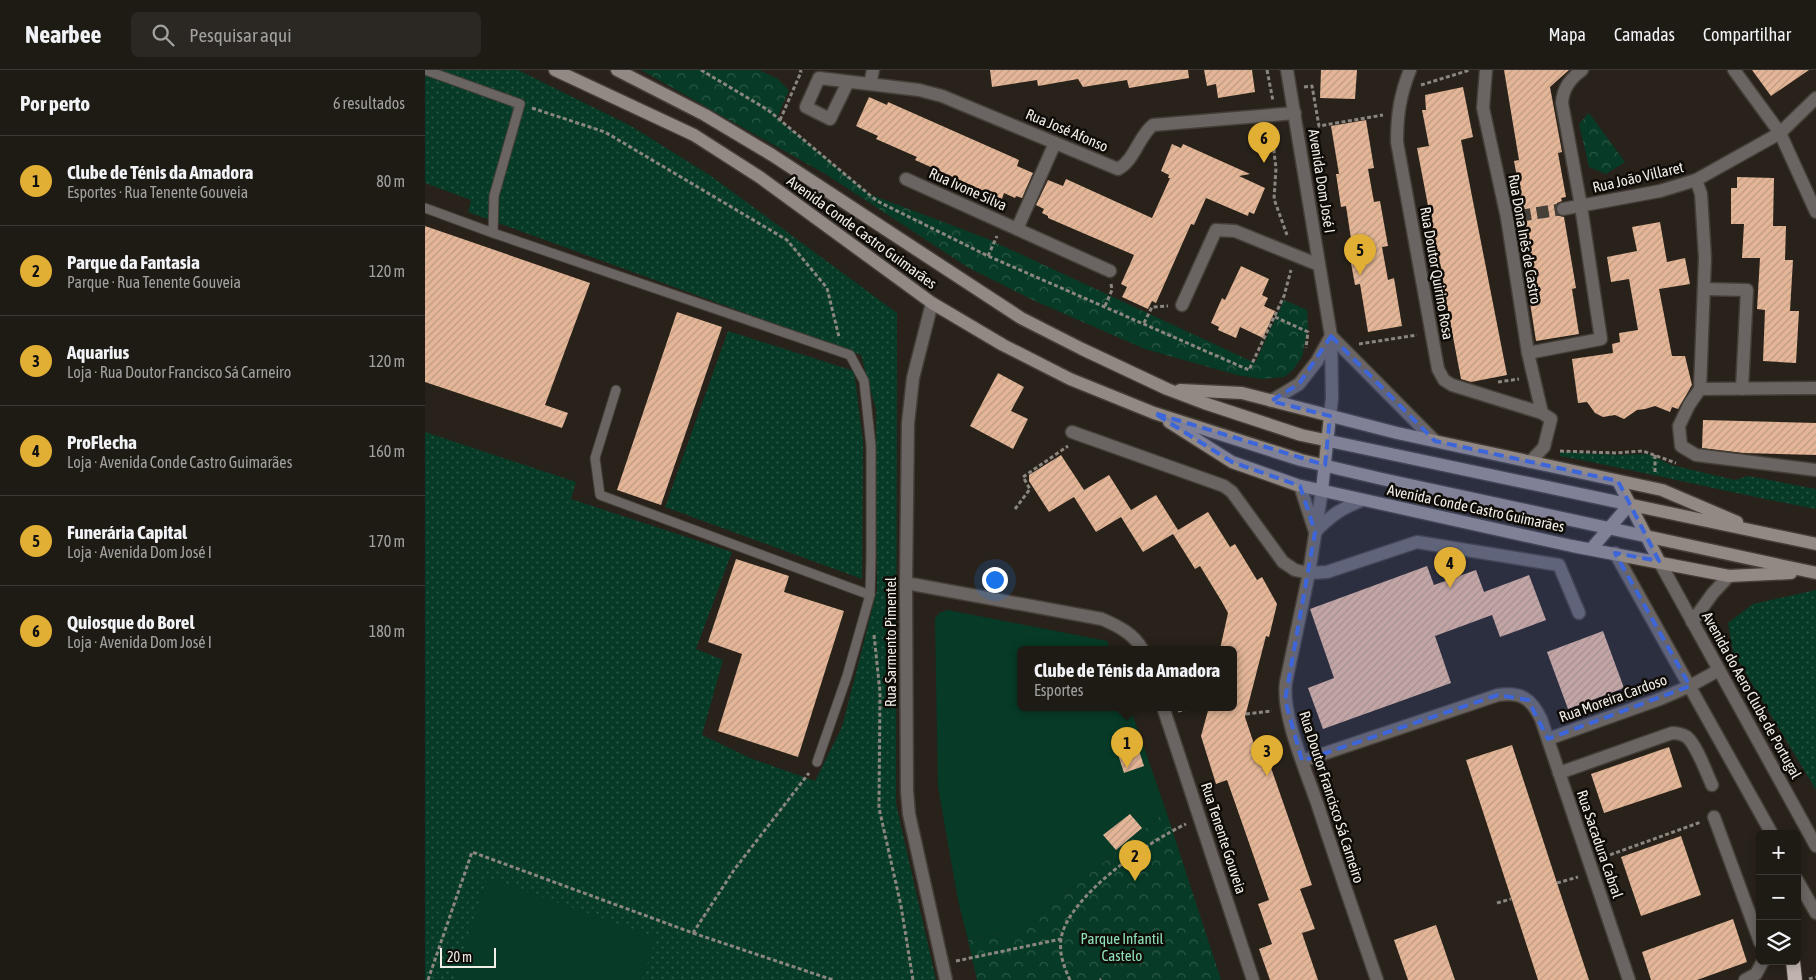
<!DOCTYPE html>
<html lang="pt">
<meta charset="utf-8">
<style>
body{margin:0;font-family:"Asap Condensed",sans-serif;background:#2b2722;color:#f1f3f6}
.controls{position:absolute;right:15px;bottom:15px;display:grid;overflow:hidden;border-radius:8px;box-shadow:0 2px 8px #0003}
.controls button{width:45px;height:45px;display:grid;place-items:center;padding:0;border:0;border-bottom:1px solid #3c3834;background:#1e1a14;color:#f1f3f6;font:25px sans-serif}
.scale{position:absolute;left:15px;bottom:12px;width:56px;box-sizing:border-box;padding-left:5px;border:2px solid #f1ede7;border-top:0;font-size:14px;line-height:18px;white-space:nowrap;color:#f1ede7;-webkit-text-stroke:4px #0f0c08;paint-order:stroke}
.you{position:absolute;left:569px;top:509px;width:18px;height:18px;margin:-12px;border:4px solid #fff;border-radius:50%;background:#1a73e8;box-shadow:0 0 0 8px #1a73e833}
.badge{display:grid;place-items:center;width:32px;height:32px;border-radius:50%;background:#e1af34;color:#111;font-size:16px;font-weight:700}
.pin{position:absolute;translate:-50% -41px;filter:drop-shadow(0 1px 2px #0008)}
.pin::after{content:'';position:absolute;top:26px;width:18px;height:15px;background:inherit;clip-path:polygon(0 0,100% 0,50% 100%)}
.popup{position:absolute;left:592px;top:576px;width:220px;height:65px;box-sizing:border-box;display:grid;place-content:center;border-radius:8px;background:#1e1a14;filter:drop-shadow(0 1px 4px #0005);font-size:16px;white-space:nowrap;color:#a1a1a0}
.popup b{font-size:19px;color:#f1f3f6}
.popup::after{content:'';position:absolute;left:50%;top:100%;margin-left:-10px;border:10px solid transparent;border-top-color:#1e1a14}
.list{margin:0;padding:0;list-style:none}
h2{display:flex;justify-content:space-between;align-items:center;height:65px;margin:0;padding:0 20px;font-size:21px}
h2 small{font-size:16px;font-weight:400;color:#a1a1a0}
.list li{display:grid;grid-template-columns:32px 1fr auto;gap:15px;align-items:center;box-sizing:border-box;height:90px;padding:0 20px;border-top:1px solid #3c3834}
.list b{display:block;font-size:19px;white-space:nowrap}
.list p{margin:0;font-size:16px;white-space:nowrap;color:#a1a1a0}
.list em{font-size:16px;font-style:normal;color:#a1a1a0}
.icon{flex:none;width:28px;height:28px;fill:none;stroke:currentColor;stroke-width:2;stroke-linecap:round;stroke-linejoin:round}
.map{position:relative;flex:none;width:1391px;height:910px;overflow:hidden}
header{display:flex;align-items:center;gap:30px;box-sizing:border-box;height:70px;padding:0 25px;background:#1e1a14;border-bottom:1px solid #3c3834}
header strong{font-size:24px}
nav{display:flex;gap:28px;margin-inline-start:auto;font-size:18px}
.search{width:350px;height:45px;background:#2b2722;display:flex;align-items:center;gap:12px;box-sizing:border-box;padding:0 18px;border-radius:8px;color:#a1a1a0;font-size:19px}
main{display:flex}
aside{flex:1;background:#1e1a14}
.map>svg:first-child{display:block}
.grass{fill:url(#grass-dots)}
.forest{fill:url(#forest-crowns)}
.pitch{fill:#073b27}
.building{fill:url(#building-hatch)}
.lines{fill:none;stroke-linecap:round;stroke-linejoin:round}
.minor-tunnel{stroke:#464039;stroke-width:12;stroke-dasharray:12 6;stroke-linecap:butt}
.service-casing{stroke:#443e37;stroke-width:11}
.minor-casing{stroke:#443e37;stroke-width:15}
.tertiary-casing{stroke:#443e37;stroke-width:15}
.secondary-casing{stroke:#443e37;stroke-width:15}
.trunk-casing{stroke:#443e37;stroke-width:16}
.path{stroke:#8b867f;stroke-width:3;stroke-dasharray:4 2.5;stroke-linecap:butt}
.service{stroke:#6a6462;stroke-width:9}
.minor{stroke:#6a6462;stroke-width:12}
.tertiary{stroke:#6a6462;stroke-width:12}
.secondary{stroke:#928985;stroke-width:12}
.trunk{stroke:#c0b3ae;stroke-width:14}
.marked{fill:#3d66da;fill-opacity:0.2;stroke:#3d66da;stroke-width:4;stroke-dasharray:10 6;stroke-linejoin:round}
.labels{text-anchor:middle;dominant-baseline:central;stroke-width:5;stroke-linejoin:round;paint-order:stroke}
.street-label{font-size:15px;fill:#f1ede7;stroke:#0f0c08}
.park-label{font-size:15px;fill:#8fe0b7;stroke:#0f0c08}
</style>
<header>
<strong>Nearbee</strong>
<div class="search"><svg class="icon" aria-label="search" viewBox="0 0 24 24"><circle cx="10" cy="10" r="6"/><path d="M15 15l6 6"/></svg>Pesquisar aqui</div>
<nav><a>Mapa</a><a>Camadas</a><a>Compartilhar</a></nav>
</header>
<main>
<aside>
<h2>Por perto<small>6 resultados</small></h2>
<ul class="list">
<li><span class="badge">1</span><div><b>Clube de Ténis da Amadora</b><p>Esportes · Rua Tenente Gouveia</p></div><em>80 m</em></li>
<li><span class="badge">2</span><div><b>Parque da Fantasia</b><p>Parque · Rua Tenente Gouveia</p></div><em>120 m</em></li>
<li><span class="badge">3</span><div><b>Aquarius</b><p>Loja · Rua Doutor Francisco Sá Carneiro</p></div><em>120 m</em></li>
<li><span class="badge">4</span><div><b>ProFlecha</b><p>Loja · Avenida Conde Castro Guimarães</p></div><em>160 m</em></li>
<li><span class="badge">5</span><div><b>Funerária Capital</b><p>Loja · Avenida Dom José I</p></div><em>170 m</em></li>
<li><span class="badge">6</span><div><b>Quiosque do Borel</b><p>Loja · Avenida Dom José I</p></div><em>180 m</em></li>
</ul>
</aside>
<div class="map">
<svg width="1391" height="910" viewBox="0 0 1391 910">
<defs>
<pattern id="grass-dots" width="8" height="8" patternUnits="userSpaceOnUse" patternTransform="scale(1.25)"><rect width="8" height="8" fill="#073b27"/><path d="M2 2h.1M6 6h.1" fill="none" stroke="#2c5846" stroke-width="1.8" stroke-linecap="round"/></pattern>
<pattern id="forest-crowns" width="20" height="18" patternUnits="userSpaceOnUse" patternTransform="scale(1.25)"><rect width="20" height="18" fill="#073b27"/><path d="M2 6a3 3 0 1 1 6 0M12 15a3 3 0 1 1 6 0" fill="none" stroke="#2c5846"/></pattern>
<pattern id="building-hatch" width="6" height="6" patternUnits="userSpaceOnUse" patternTransform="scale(1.25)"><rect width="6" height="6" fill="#e4b697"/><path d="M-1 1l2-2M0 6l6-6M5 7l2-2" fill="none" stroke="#bd9a82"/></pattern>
</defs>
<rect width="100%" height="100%" fill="#28221a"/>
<!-- grass -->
<g class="grass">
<polygon points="0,0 93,0 206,56 286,106 472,243 471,734 511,910 0,910 0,362 151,412 146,429 307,482 271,579 298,590 277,665 325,688 390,711 417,657 452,521 451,340 436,285 43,142 46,130 0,113"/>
<polygon points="303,261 429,301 438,372 437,509 240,437"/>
<path d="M1135,382L1192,385L1223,384L1246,395L1310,410L1323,406L1391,419V439C1305,423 1221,402 1135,386Z"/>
<polygon points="1391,520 1391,720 1308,582 1303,553 1328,534"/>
</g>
<!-- forest -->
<g class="forest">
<polygon points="216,0 334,0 353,9 364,20 352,48 444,124 563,169 830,293 859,230 882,240 883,257 877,287 868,300 859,307 837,309 812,305 720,279 610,231 544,198 402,105"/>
<polygon points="1164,43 1200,92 1181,104 1164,97 1154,54"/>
<polygon points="741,741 796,910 552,910 543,870 595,861"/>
</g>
<!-- pitch -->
<g class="pitch">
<polygon points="523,540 682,571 685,579 596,579 596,637 705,637 741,741 595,861 543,870 533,830 513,717 510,549 514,543"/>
<polygon points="63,808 231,867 217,910 29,910"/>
</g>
<!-- building -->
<g class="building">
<polygon points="565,0 763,0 764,8 704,18 702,10 658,17 653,9 613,16 612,10 567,17"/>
<polygon points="779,0 827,0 830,22 793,28 791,14 782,16"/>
<polygon points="896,0 932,0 930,29 895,28"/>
<polygon points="1079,0 1144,0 1125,17 1137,82 1133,83 1141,127 1136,128 1137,131 1132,133 1130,140 1132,145 1139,147 1151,218 1147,219 1154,264 1111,271 1104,226 1107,226 1092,136 1097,135 1089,91 1094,90"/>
<polygon points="1327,0 1384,0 1346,26"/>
<polygon points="1038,17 1048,67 1036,70 1082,305 1046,312 1036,309 992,78 1004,76 997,40 1001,40 1000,25"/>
<polygon points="444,27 462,35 463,32 594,90 592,96 608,103 597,128 591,126 590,128 579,123 577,129 490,90 492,87 451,69 453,66 431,56"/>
<polygon points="941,50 949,98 943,99 949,132 955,131 963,176 957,177 963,210 969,208 977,256 943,262 935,214 930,215 924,182 928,182 921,136 916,137 911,104 914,104 906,56"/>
<polygon points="747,74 756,78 758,74 825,104 814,106 840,118 829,144 824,142 823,146 781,128 769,155 766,154 731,233 727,231 723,239 697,227 702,217 696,214 709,185 623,148 623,146 617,143 619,139 611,135 623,110 638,116 641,109 727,148 745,108 743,108 744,105 736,101"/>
<polygon points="1312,107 1349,108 1348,156 1361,156 1360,190 1368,190 1365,241 1374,241 1371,293 1338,291 1340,240 1332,239 1335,188 1317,188 1319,154 1306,154 1306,118 1312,118"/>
<polygon points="1235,152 1242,192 1260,188 1265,214 1234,219 1247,286 1260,286 1267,315 1253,339 1247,337 1245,342 1230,336 1220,339 1212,340 1199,349 1190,345 1178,347 1170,343 1162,332 1153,333 1147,289 1188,283 1187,274 1195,272 1194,263 1213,260 1204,209 1186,212 1182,187 1212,181 1207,157"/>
<polygon points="0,156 165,213 120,335 143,343 137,358 0,312"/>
<polygon points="816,196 844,209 837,225 843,228 839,236 850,241 838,268 815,257 811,268 793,260 794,257 786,253 797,228 800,230"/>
<polygon points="252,242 297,257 236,435 192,420"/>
<polygon points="573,303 599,317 586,341 603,349 588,379 545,356"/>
<polygon points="1278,350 1391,353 1391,385 1319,383 1277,378"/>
<polygon points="636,385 659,420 684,405 706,440 731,425 753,460 783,442 805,477 810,474 832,510 837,507 852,534 844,567 841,566 820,647 837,698 845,695 887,815 875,819 890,859 877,863 893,910 845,910 834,879 847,874 833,834 844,830 802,710 791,714 776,666 784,637 808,637 808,579 795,579 803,543 797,532 775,496 770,499 748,464 718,482 696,447 671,462 649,427 624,442 604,411 604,405"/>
<polygon points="311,489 364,506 359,522 419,541 373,687 293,661 317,584 283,572"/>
<polygon points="1002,496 1009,515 1051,500 1059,522 1104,505 1121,550 1075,567 1067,545 1010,566 1026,613 898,659 883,618 909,608 885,539"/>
<polygon points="1178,561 1199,618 1143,639 1122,582"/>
<polygon points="707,659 719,696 699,703 687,666"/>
<polygon points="1087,675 1132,813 1164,910 1113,910 1041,690"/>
<polygon points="1244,677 1257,717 1179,743 1166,704"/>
<polygon points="705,744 717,758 691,780 678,765"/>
<polygon points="1256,766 1276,825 1216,846 1196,787"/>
<polygon points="1308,849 1322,892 1272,910 1226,910 1217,882"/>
<polygon points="1011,855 1030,910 983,910 969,870"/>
</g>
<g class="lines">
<!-- minor-tunnel -->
<polyline class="minor-tunnel" points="1094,146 1138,139"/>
<defs>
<g id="service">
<polyline points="0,0 95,34 69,126 68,163"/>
<polyline points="0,138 68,163 425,285 439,311 446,376 446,488 445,525 422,606 392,692"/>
<polyline points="191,320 170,388 175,425 445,525"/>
</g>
<g id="minor">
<path d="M985,0C975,25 972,45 972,72L1013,299L1019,310L1027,315L1117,343L1126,349L1119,377L1105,392"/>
<polyline points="1061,0 1058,38 1082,148 1103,283 1117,343"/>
<polyline points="1309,0 1355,63 1391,142"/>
<path d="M423,12L405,49L381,37L394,8L494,20L517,26L693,99C710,90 713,67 728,55L870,43"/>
<polyline points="445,14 448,0"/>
<polyline points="481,109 685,201"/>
<polyline points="1271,110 1276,124 1280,188 1275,319"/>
<polyline points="1138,139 1235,121 1271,110 1355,63 1391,28"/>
<polyline points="592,159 630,73"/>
<polyline points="1279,219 1322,220 1317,319"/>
<polyline points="507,233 488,308 483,353 481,513 482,721 484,744 521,910"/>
<polyline points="757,235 791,160 810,161 894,195"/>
<path d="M1103,283L1176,269L1156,136L1137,33C1138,18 1145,9 1157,0"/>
<polyline points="1275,319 1264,335 1254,356 1256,376 1271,385 1391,400"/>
<polyline points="1275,319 1391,318"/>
<polyline points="647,362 799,416 807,422 858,492 870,500 884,503 902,502 992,472 1134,495 1154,543"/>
<polyline points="875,416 889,459"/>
<path d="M897,420L884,503L861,612C856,645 882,703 893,736C912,794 932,852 952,910"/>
<path d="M890,462C906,445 917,438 938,430"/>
<path d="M481,513L677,549C693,556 709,564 717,579"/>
<polyline points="738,637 828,910"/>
<polyline points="1123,669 1235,629 1265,616"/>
<path d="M877,691L1073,625C1096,622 1106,628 1116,649L1204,910"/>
<path d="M1134,703L1247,663C1252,663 1257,664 1262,667C1272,676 1281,702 1287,715"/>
<polyline points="1289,747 1335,872"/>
<polyline points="1320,910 1331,904 1338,891"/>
</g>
<g id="tertiary">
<polyline points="862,0 906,266 907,328 905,346"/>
<polyline points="906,266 1010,371"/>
<polyline points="846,331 874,314 892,291 906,266"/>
<polyline points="1190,483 1347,764"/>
<polyline points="1234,491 1391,776"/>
<polyline points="1267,552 1288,523 1304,506"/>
<polyline points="1265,616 1294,600"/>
<polyline points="1372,810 1391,843"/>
</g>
<g id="secondary">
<polyline points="130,0 269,65 336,108 507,233 578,275 645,309 729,343 876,390 957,409 1391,503"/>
<polyline points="192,0 280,45 347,85 596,248 657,279 742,319 779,333 876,365 1391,474"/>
<polyline points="755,320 817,323 972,363 1237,420 1312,452"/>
<polyline points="744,352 807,392 872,415 1147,476 1304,506 1366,503"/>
<polyline points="1193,411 1234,491"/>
<polyline points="897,420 905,346"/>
<polyline points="1167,478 1204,435"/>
</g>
<polyline id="trunk" points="1368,891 1370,910"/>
</defs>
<!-- service casing -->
<use href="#service" class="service-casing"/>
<!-- minor casing -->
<use href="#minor" class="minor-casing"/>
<!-- tertiary casing -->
<use href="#tertiary" class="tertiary-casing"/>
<!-- secondary casing -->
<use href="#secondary" class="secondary-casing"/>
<!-- trunk casing -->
<use href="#trunk" class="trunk-casing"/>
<!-- path -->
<g class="path">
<polyline points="276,0 343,40 452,131 563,186 824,300 859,226 866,200"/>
<polyline points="842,0 848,31"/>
<polyline points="996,15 1045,0"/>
<polyline points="879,17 887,16 894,56 958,45"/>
<polyline points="107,38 180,62 362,170 402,218 414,267"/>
<polyline points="355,50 376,2 375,0"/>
<polyline points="852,60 849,82 851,98 849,129 862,165"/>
<polyline points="563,186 572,166"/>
<polyline points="680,236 687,220 686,214"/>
<polyline points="850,247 883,262 881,278"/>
<polyline points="719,253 727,237 743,236"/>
<polyline points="934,274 992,265"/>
<polyline points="1073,312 1094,309"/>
<polyline points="1135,381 1191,383 1218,381 1251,393"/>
<polyline points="1230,385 1230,404"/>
<polyline points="590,439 605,419 598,407 643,376"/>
<polyline points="449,565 455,622 454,738 476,836 488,910"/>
<polyline points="753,641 773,637"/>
<polyline points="821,644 847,641"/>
<polyline points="706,774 712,782"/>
<polyline points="1179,787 1276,752"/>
<polyline points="1132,813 1153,807"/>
<polyline points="1072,833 1086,829"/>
<polyline points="268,863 408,910"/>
<polyline points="531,891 636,869"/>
<polyline points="1384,909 1391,907"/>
<polyline points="3,910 47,782 268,863 309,800 384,703"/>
<path d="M645,910C639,897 634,884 636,869C642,827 724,771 761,754"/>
<polyline points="675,910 676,909"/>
</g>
<!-- service -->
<use href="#service" class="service"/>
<!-- minor -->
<use href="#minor" class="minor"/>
<!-- tertiary -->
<use href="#tertiary" class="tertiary"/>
<!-- secondary -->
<use href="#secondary" class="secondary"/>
<!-- trunk -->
<use href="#trunk" class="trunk"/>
</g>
<!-- marked area -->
<path class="marked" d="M906,266L1010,371L1193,411L1234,491L1190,483L1265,616L1123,669L1103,630L1073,625L877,691L860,630L890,462L875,416L807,392L729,343L900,395L905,346L846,331L874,314Z"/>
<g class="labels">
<!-- street labels -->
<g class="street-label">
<text transform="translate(642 60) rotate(23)">Rua José Afonso</text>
<text transform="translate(1213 107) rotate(-13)">Rua João Villaret</text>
<text transform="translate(897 111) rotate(81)">Avenida Dom José I</text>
<text transform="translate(543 119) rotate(24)">Rua Ivone Silva</text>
<text transform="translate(437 162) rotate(36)">Avenida Conde Castro Guimarães</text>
<text transform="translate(1100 169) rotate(80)">Rua Dona Inês de Castro</text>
<text transform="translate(1012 203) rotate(80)">Rua Doutor Quirino Rosa</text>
<text transform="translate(1051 438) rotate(12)">Avenida Conde Castro Guimarães</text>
<text transform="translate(465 572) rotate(-90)">Rua Sarmento Pimentel</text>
<text transform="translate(1327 625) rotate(61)">Avenida do Aero Clube de Portugal</text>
<text transform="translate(1188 628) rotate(-20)">Rua Moreira Cardoso</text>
<text transform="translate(907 727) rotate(72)">Rua Doutor Francisco Sá Carneiro</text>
<text transform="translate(799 768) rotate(72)">Rua Tenente Gouveia</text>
<text transform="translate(1175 774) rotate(71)">Rua Sacadura Cabral</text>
</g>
<!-- park labels -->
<g class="park-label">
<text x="697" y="868">Parque Infantil<tspan x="697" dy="17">Castelo</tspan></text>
</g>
</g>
</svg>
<div class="controls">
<button>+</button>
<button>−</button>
<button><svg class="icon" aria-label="layers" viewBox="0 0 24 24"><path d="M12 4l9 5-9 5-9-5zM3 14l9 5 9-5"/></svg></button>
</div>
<div class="scale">20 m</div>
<div class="you"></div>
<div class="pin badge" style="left:702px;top:698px">1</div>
<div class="popup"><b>Clube de Ténis da Amadora</b>Esportes</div>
<div class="pin badge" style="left:710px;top:811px">2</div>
<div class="pin badge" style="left:842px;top:706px">3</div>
<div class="pin badge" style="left:1025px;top:518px">4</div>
<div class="pin badge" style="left:935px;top:205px">5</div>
<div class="pin badge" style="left:839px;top:93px">6</div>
</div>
</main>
